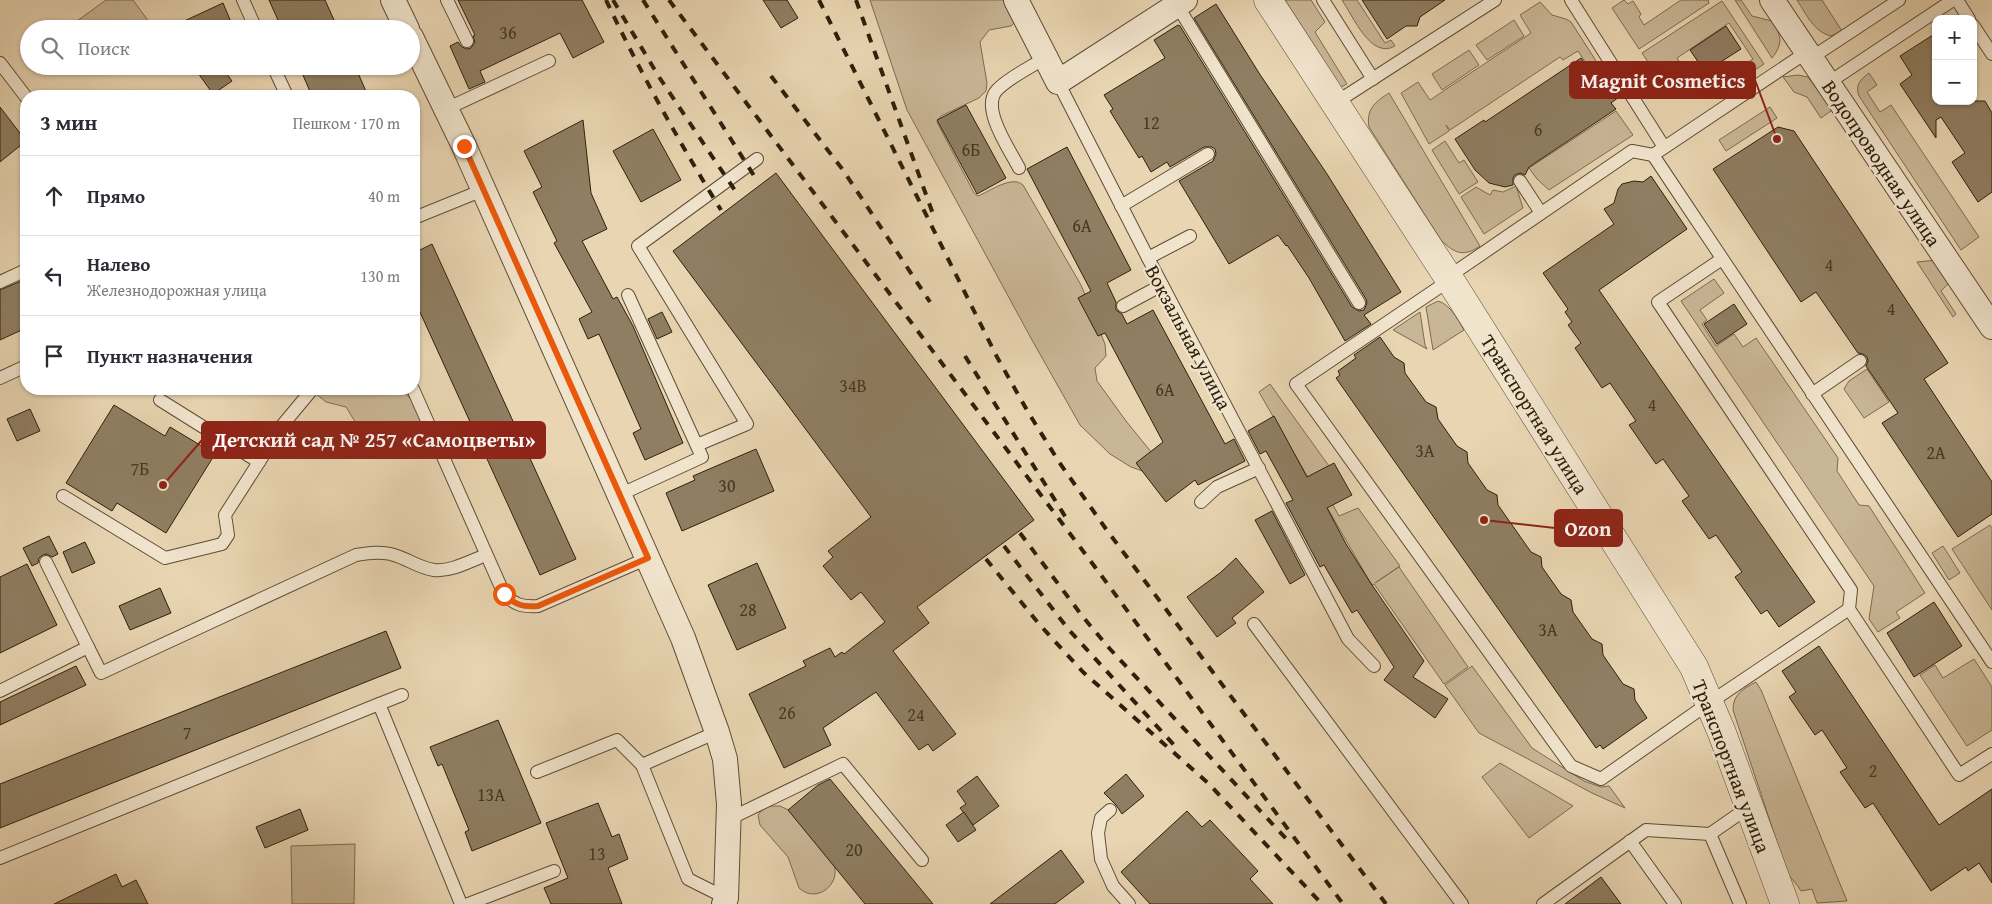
<!DOCTYPE html>
<html lang="ru">
<meta charset="utf-8">
<style>
body{margin:0;font-family:"Gentium Book Plus",serif;background:#f2f2f3;color:#2b2b33}
.controls{position:absolute;right:15px;top:15px;display:grid;overflow:hidden;border-radius:10px;box-shadow:0 1px 4px #0004}
.controls button{width:45px;height:45px;display:grid;place-items:center;padding:0;border:0;border-bottom:1px solid #e1e1e2;background:#fff;color:#2b2b33;font:25px sans-serif}
.stop{position:absolute;width:15px;height:15px;margin:-11px;border:4px solid #ea580c;border-radius:50%;background:#fff}
.stop.end{background:#ea580c;border-color:#fff;box-shadow:0 1px 5px #0008}
.list{margin:0;padding:0;list-style:none}
h2{display:flex;justify-content:space-between;align-items:center;height:65px;margin:0;padding:0 20px;font-size:21px}
h2 small{font-size:16px;font-weight:400;color:#7c7c81}
.list li{display:grid;grid-template-columns:32px 1fr auto;gap:15px;align-items:center;box-sizing:border-box;height:80px;padding:0 20px;border-top:1px solid #e1e1e2}
.list b{display:block;font-size:19px;white-space:nowrap}
.list p{margin:0;font-size:16px;white-space:nowrap;color:#7c7c81}
.list em{font-size:16px;font-style:normal;color:#7c7c81}
.icon{flex:none;width:28px;height:28px;fill:none;stroke:currentColor;stroke-width:2;stroke-linecap:round;stroke-linejoin:round}
.map{position:relative;flex:none;width:1992px;height:904px;overflow:hidden}
.search{position:absolute;background:#fff;box-shadow:0 1px 4px #0004;left:20px;top:20px;width:400px;height:55px;display:flex;align-items:center;gap:12px;box-sizing:border-box;padding:0 18px;border-radius:28px;color:#7c7c81;font-size:19px}
.panel{position:absolute;background:#fff;box-shadow:0 1px 4px #0004;left:20px;top:90px;width:400px;height:305px;border-radius:20px}
.map>svg:first-child{display:block}
.green{fill:#c9b696;stroke:#7c6b51}
.building{fill:#8f7e62;stroke:#2e200c}
.lines{fill:none;stroke-linecap:round;stroke-linejoin:round}
.service-casing{stroke:#5d4d36;stroke-width:14}
.minor-casing{stroke:#5d4d36;stroke-width:26}
.tertiary-casing{stroke:#5d4d36;stroke-width:29}
.service{stroke:#f1e4cd;stroke-width:12}
.minor{stroke:#f1e4cd;stroke-width:24}
.tertiary{stroke:#f1e4cd;stroke-width:28}
.rail{stroke:#2e200c;stroke-width:4;stroke-dasharray:9 9;stroke-linecap:butt}
.route{stroke:#ea580c;stroke-width:6}
.labels{text-anchor:middle;dominant-baseline:central;stroke-width:4.5;stroke-linejoin:round;paint-order:stroke}
.number-label{font-size:18px;fill:#463822}
.street-label{font-size:20px;fill:#2e200c;stroke:#f1e4cd}
.leader{fill:none;stroke:#8f2418;stroke-width:2}
.callout-dot{fill:#8f2418;stroke:#f1e4cd;stroke-width:2}
.callout{fill:#8f2418;stroke:#8f2418;stroke-width:2}
.callout-label{font-size:21px;text-anchor:middle;font-weight:bold;fill:#fff}
</style>
<div class="map">
<svg width="1992" height="904" viewBox="0 0 1992 904">
<rect width="100%" height="100%" fill="#e9d5b2"/>
<filter id="stains"><feTurbulence type="fractalNoise" baseFrequency=".004" numOctaves="4"/><feColorMatrix values="0 0 0 0 .2 0 0 0 0 .09 0 0 0 0 .02 0 0 0 .5 -.17"/></filter>
<radialGradient id="worn" r=".72"><stop offset=".6" stop-color="#630" stop-opacity="0"/><stop offset="1" stop-color="#630" stop-opacity=".3"/></radialGradient>
<!-- green -->
<g class="green">
<polygon points="106,0 133,0 152,26 148,29 66,29"/>
<path d="M870,0H1007L1016,21L1011,26L989,30L980,42L987,83L986,91L979,98L941,116L937,122L974,193L978,196C990,191 1012,175 1023,185L1081,285L1105,344L1106,356L1095,368L1097,381L1126,421L1152,453L1151,474L1131,467L1110,454L1080,425L1032,340L907,110Z"/>
<polygon points="1285,0 1311,0 1325,22 1315,32 1347,84 1341,87"/>
<path d="M1342,0H1357L1385,43L1391,40L1395,46C1371,60 1353,16 1342,0Z"/>
<polygon points="1624,0 1628,4 1633,1 1641,14 1639,17 1644,25 1681,0 1708,0 1709,3 1639,49 1612,8"/>
<path d="M1735,0H1741L1752,16L1772,21C1782,36 1783,44 1772,58Z"/>
<path d="M1797,0H1822L1842,31L1831,36C1814,32 1806,14 1797,0Z"/>
<path d="M1722,1L1764,64L1719,94L1714,87L1716,83L1753,59L1729,23L1677,58L1699,93C1687,96 1678,99 1667,91L1642,53Z"/>
<polygon points="1540,2 1552,15 1566,19 1571,22 1607,78 1599,83 1578,51 1563,60 1560,57 1450,130 1446,125 1449,131 1429,144 1401,93 1418,82 1430,100 1531,33 1520,15"/>
<polygon points="1514,20 1524,36 1487,60 1476,45"/>
<polygon points="1469,50 1479,65 1442,90 1432,74"/>
<path d="M1869,73L1877,85L1867,92L1880,112L1891,105L1979,237L1961,250L1859,96C1855,85 1860,80 1869,73Z"/>
<polygon points="1798,75 1808,77 1817,89 1820,87 1835,108 1821,118 1807,97 1794,92 1783,77"/>
<path d="M1389,93L1480,246C1464,257 1455,254 1441,240L1369,127C1366,109 1375,102 1389,93Z"/>
<polygon points="1770,107 1777,118 1726,151 1719,140"/>
<polygon points="1616,111 1633,135 1549,190 1537,179 1529,168"/>
<polygon points="1445,141 1459,163 1464,160 1478,182 1459,194 1432,150"/>
<polygon points="1516,186 1523,208 1484,234 1461,197 1476,187 1490,195 1493,190 1503,192"/>
<polygon points="1937,260 1951,281 1941,291 1956,314 1953,317 1917,262"/>
<polygon points="1714,279 1724,293 1700,310 1707,320 1702,324 1716,346 1734,334 1743,347 1756,338 1838,458 1837,471 1859,505 1869,506 1925,593 1896,612 1900,618 1878,632 1869,619 1874,586 1681,301"/>
<path d="M1438,301C1451,305 1457,319 1464,330L1433,350L1426,307Z"/>
<polygon points="1420,312 1425,345 1427,349 1393,330"/>
<polygon points="1867,369 1889,402 1864,418 1844,389 1849,381"/>
<polygon points="1270,384 1329,466 1316,474 1339,516 1358,508 1400,566 1375,583 1399,567 1468,667 1444,684 1374,584 1372,585 1370,582 1328,509 1326,509 1259,392"/>
<path d="M310,389H402C415,403 433,429 417,447H409L387,434L357,425L346,407L326,402Z"/>
<polygon points="1990,525 1992,528 1992,610 1952,549"/>
<polygon points="1943,546 1960,573 1949,580 1932,553"/>
<polygon points="1974,659 1992,687 1992,730 1967,746 1920,675 1935,665 1943,678"/>
<polygon points="1472,666 1532,748 1584,781 1601,787 1609,786 1625,808 1592,793 1479,733 1445,685"/>
<path d="M1756,682L1761,690L1847,901L1817,903L1812,889L1801,891C1797,883 1791,880 1787,872L1733,710C1733,694 1743,689 1756,682Z"/>
<polygon points="1500,763 1573,806 1529,838 1482,777"/>
<path d="M771,806H780L795,813L834,864C841,885 816,904 799,888L788,857L760,825L758,815L762,810Z"/>
<polygon points="355,844 354,904 292,904 291,846"/>
</g>
<!-- building -->
<g class="building">
<polygon points="269,0 325,0 338,29 282,29"/>
<polygon points="458,0 582,0 604,42 573,58 560,33 480,71 485,82 469,89 450,46 458,42 462,47 467,49 471,48 475,42 473,36 475,35"/>
<polygon points="763,0 787,0 798,18 781,28"/>
<polygon points="1362,0 1445,0 1420,17 1417,26 1406,26 1387,39"/>
<polygon points="223,3 231,22 218,29 167,29"/>
<polygon points="1216,4 1259,73 1327,174 1401,292 1364,315 1371,324 1345,341 1309,278 1287,245 1286,246 1278,235 1229,264 1179,181 1213,161 1216,154 1215,149 1212,147 1204,147 1170,167 1167,162 1151,172 1142,156 1139,158 1110,111 1113,109 1104,95 1165,58 1154,40 1178,25 1180,26 1352,307 1359,311 1364,310 1367,303 1366,299 1194,18"/>
<polygon points="1726,26 1741,49 1705,72 1690,50"/>
<polygon points="1936,33 1936,101 1985,101 1992,113 1992,192 1978,202 1952,162 1965,153 1941,117 1936,120 1936,138 1900,84 1912,75 1900,56"/>
<polygon points="1581,58 1599,84 1607,79 1619,97 1611,103 1616,109 1529,167 1525,175 1520,173 1515,175 1513,178 1513,185 1505,187 1489,183 1475,170 1455,139 1484,120 1485,122"/>
<polygon points="193,66 221,66 232,81 213,94"/>
<polygon points="299,66 355,66 368,96 312,96"/>
<polygon points="966,105 1006,178 977,194 937,120"/>
<polygon points="0,107 26,141 0,162"/>
<polygon points="583,120 591,193 607,229 582,241 613,299 617,297 633,326 683,443 645,460 633,433 641,429 599,334 588,339 579,319 592,312 554,243 557,241 533,192 542,187 524,151"/>
<polygon points="1778,127 1794,131 1948,363 1924,379 1992,482 1992,514 1958,537 1882,423 1898,413 1866,366 1868,361 1867,357 1863,354 1858,353 1816,292 1801,302 1713,169"/>
<polygon points="653,129 681,180 641,202 613,151"/>
<polygon points="1067,147 1131,270 1107,283 1116,302 1116,310 1122,314 1127,324 1153,310 1225,444 1234,439 1245,461 1198,485 1195,480 1166,502 1136,463 1163,442 1105,333 1098,336 1078,298 1091,291 1027,169"/>
<polygon points="776,173 1034,520 917,607 929,623 893,651 956,734 933,751 928,744 919,750 876,692 823,728 831,745 784,768 749,694 806,666 803,661 830,648 835,657 842,652 844,654 885,622 861,592 851,600 823,566 833,557 828,551 871,517 673,251"/>
<polygon points="1651,176 1687,229 1599,290 1815,602 1779,627 1767,610 1761,614 1735,577 1742,572 1716,535 1709,539 1682,501 1689,496 1663,459 1656,464 1629,425 1636,421 1610,383 1602,388 1575,348 1581,343 1568,325 1572,322 1565,312 1568,309 1543,273 1614,224 1604,209 1614,203 1618,189 1622,184 1634,181 1643,182"/>
<polygon points="432,244 576,559 540,575 414,299 414,253"/>
<polygon points="26,279 26,328 0,340 0,290"/>
<polygon points="1734,304 1747,324 1717,344 1704,324"/>
<polygon points="662,312 672,332 657,339 648,319"/>
<polygon points="1380,337 1394,357 1404,363 1405,373 1426,402 1436,407 1438,419 1457,446 1467,452 1468,463 1487,490 1497,495 1498,505 1531,552 1541,557 1542,567 1561,594 1571,600 1573,612 1592,639 1602,644 1603,655 1623,684 1634,689 1635,700 1647,718 1603,749 1600,745 1596,748 1336,378 1340,375 1338,371 1356,358 1354,355"/>
<polygon points="114,405 165,436 170,427 215,454 166,533 117,503 112,511 66,483"/>
<polygon points="30,409 40,431 17,441 7,419"/>
<polygon points="1274,416 1307,477 1334,463 1352,495 1327,508 1346,544 1370,582 1424,661 1413,677 1448,699 1435,718 1384,680 1394,667 1357,610 1352,613 1324,565 1320,567 1286,503 1293,500 1266,451 1260,454 1248,431"/>
<polygon points="756,449 774,491 682,531 666,493 695,480 693,476"/>
<polygon points="1272,511 1305,575 1290,584 1255,520"/>
<polygon points="49,536 58,554 52,557 47,554 43,555 39,558 38,563 32,566 23,548"/>
<polygon points="85,542 95,563 72,573 63,552"/>
<polygon points="1236,558 1264,592 1232,618 1236,623 1217,637 1187,597 1220,573"/>
<polygon points="757,563 786,628 737,650 708,585"/>
<polygon points="27,564 57,625 0,653 0,577"/>
<polygon points="160,588 171,613 130,630 119,606"/>
<polygon points="1934,602 1962,646 1914,677 1887,633"/>
<polygon points="386,631 401,668 0,828 0,784"/>
<polygon points="1819,646 1939,825 1992,789 1992,883 1979,863 1968,871 1966,867 1931,891 1873,803 1865,808 1840,772 1847,768 1822,730 1815,735 1789,697 1796,692 1782,671"/>
<polygon points="76,666 86,685 0,725 0,702"/>
<polygon points="498,720 541,823 472,851 465,832 469,830 442,764 438,766 430,747"/>
<polygon points="1126,774 1144,796 1122,814 1116,805 1104,793"/>
<polygon points="977,776 999,806 973,825 960,808 966,804 957,791"/>
<polygon points="830,779 933,904 865,904 788,810 818,785"/>
<polygon points="598,803 612,837 619,834 628,859 608,868 622,904 551,904 544,888 568,878 546,823"/>
<polygon points="300,809 308,830 265,848 256,827"/>
<polygon points="1187,811 1202,827 1210,820 1258,871 1250,879 1273,904 1150,904 1121,872"/>
<polygon points="964,812 976,830 958,842 946,825"/>
<polygon points="1061,850 1084,882 1055,904 990,904"/>
<polygon points="116,874 122,887 136,880 148,904 54,904"/>
<polygon points="1601,877 1621,904 1565,904"/>
</g>
<g class="lines">
<defs>
<g id="service">
<polyline points="243,0 256,29"/>
<polyline points="447,0 467,41"/>
<polyline points="1323,0 1373,79"/>
<polyline points="1571,0 1664,147"/>
<polyline points="1957,0 1969,19"/>
<polyline points="1177,5 1359,303"/>
<polyline points="1973,25 1992,54"/>
<polyline points="1811,58 1899,0"/>
<polyline points="0,63 26,97"/>
<polyline points="273,66 287,96"/>
<polyline points="1058,82 1148,258 1348,639 1374,666"/>
<polyline points="1828,83 1953,0"/>
<polyline points="1335,103 1495,0"/>
<polyline points="446,109 549,61"/>
<polyline points="1653,155 1992,662"/>
<path d="M1019,168C1010,150 980,108 997,90C1008,78 1031,67 1045,58"/>
<polyline points="1520,181 1541,213"/>
<polyline points="1121,206 1208,154"/>
<polyline points="414,218 483,190"/>
<polyline points="1148,258 1190,236"/>
<polyline points="1722,259 1658,302 1851,590 1849,609 1959,775 1992,754"/>
<polyline points="1448,277 1632,151 1653,155 1807,52"/>
<polyline points="1450,280 1296,384 1571,766 1601,779 1709,703 1849,609"/>
<polyline points="0,282 26,270"/>
<polyline points="1123,306 1162,285"/>
<polyline points="0,378 26,366"/>
<path d="M413,389L504,594C515,605 522,607 538,606L648,558"/>
<polyline points="1812,394 1860,361"/>
<polyline points="160,400 259,462 280,428 310,392 307,389"/>
<polyline points="697,445 747,424 638,246 757,159"/>
<polyline points="619,495 702,457 628,295"/>
<polyline points="63,496 165,558 222,544 228,535 225,515 259,462"/>
<polyline points="1201,502 1217,487 1259,468"/>
<polyline points="46,562 88,647"/>
<polyline points="1254,624 1462,904"/>
<path d="M0,691L88,647L101,673L356,555C368,553 382,551 394,555C408,559 419,568 434,570C451,572 470,561 486,555"/>
<polyline points="379,704 402,695"/>
<polyline points="717,732 642,765 688,879 726,898"/>
<polyline points="537,772 617,740 642,765"/>
<polyline points="1110,810 1101,818 1098,833 1101,859 1113,886 1129,904"/>
<polyline points="729,819 843,764 922,860"/>
<polyline points="1710,834 1740,904"/>
<polyline points="1630,841 1675,904"/>
<polyline points="0,858 379,704 461,904"/>
<polyline points="468,904 554,871"/>
<polyline points="1543,904 1646,830 1710,834 1749,807"/>
</g>
<g id="minor">
<polyline points="393,0 407,29"/>
<polyline points="1016,0 1058,82 1185,0"/>
<polyline points="1772,0 1992,327"/>
<polyline points="411,37 464,146 683,638 717,732 725,759 729,804 726,898 724,904"/>
</g>
<polyline id="tertiary" points="1268,0 1450,280 1694,667 1722,733 1785,904"/>
</defs>
<!-- service casing -->
<use href="#service" class="service-casing"/>
<!-- minor casing -->
<use href="#minor" class="minor-casing"/>
<!-- tertiary casing -->
<use href="#tertiary" class="tertiary-casing"/>
<!-- service -->
<use href="#service" class="service"/>
<!-- minor -->
<use href="#minor" class="minor"/>
<!-- tertiary -->
<use href="#tertiary" class="tertiary"/>
<!-- rail -->
<g class="rail">
<path d="M606,0C640,72 679,142 721,210"/>
<polyline points="613,0 659,77 738,195"/>
<polyline points="643,0 758,182"/>
<polyline points="669,0 1098,571 1343,904"/>
<polyline points="819,0 997,357 1028,412 1059,462 1106,529 1386,904"/>
<polyline points="856,0 933,214"/>
<polyline points="771,76 843,170 930,302"/>
<polyline points="965,356 1068,521"/>
<polyline points="1020,533 1083,617 1110,649 1291,844"/>
<polyline points="1004,546 1069,630 1174,745"/>
<polyline points="986,559 1039,624 1083,672 1208,783 1322,904"/>
</g>
</g>
<g class="lines">
<!-- route -->
<path class="route" d="M464,146L648,558L538,606C522,607 515,605 504,594"/>
</g>
<g class="labels">
<!-- number labels -->
<g class="number-label">
<text x="508" y="32">36</text>
<text x="1151" y="122">12</text>
<text x="1538" y="129">6</text>
<text x="971" y="149">6Б</text>
<text x="1082" y="225">6А</text>
<text x="1829" y="264">4</text>
<text x="1891" y="308">4</text>
<text x="853" y="385">34В</text>
<text x="1165" y="389">6А</text>
<text x="1652" y="404">4</text>
<text x="1425" y="450">3А</text>
<text x="1936" y="452">2А</text>
<text x="140" y="468">7Б</text>
<text x="727" y="485">30</text>
<text x="748" y="609">28</text>
<text x="1548" y="629">3А</text>
<text x="787" y="712">26</text>
<text x="916" y="714">24</text>
<text x="187" y="732">7</text>
<text x="1873" y="770">2</text>
<text x="491" y="794">13А</text>
<text x="854" y="849">20</text>
<text x="597" y="853">13</text>
</g>
<!-- street labels -->
<g class="street-label">
<text transform="translate(1882 163) rotate(56)">Водопроводная улица</text>
<text transform="translate(1189 337) rotate(62)">Вокзальная улица</text>
<text transform="translate(1535 414) rotate(58)">Транспортная улица</text>
<text transform="translate(1732 766) rotate(69)">Транспортная улица</text>
</g>
</g>
<!-- callouts -->
<path class="leader" d="M1777 139L1755 80M163 485L202 440M1484 520L1555 528"/>
<g class="callout-dot">
<circle cx="1777" cy="139" r="5"/>
<circle cx="163" cy="485" r="5"/>
<circle cx="1484" cy="520" r="5"/>
</g>
<g class="callout">
<rect x="1570" y="62" width="185" height="36" rx="5"/>
<rect x="202" y="422" width="343" height="36" rx="5"/>
<rect x="1555" y="510" width="67" height="36" rx="5"/>
</g>
<g class="callout-label">
<text x="1663" y="88">Magnit Cosmetics</text>
<text x="374" y="447">Детский сад № 257 «Самоцветы»</text>
<text x="1588" y="536">Ozon</text>
</g>
<rect width="100%" height="100%" filter="url(#stains)"/>
<rect width="100%" height="100%" fill="url(#worn)"/>
</svg>
<div class="controls">
<button>+</button>
<button>−</button>
</div>
<div class="stop" style="left:504px;top:594px"></div>
<div class="stop end" style="left:464px;top:146px"></div>
<div class="search"><svg class="icon" aria-label="search" viewBox="0 0 24 24"><circle cx="10" cy="10" r="6"/><path d="M15 15l6 6"/></svg>Поиск</div>
<section class="panel">
<h2>3 мин<small>Пешком · 170 m</small></h2>
<ul class="list">
<li><svg class="icon" aria-label="ahead" viewBox="0 0 24 24"><path d="M12 20V5M6 11l6-6 6 6"/></svg><div><b>Прямо</b></div><em>40 m</em></li>
<li><svg class="icon" aria-label="left" viewBox="0 0 24 24"><path d="M17 20v-9H6M10 6l-5 5 5 5"/></svg><div><b>Налево</b><p>Железнодорожная улица</p></div><em>130 m</em></li>
<li><svg class="icon" aria-label="arrive" viewBox="0 0 24 24"><path d="M6 21V4h12l-3 4 3 4H6"/></svg><div><b>Пункт назначения</b></div></li>
</ul>
</section>
</div>
